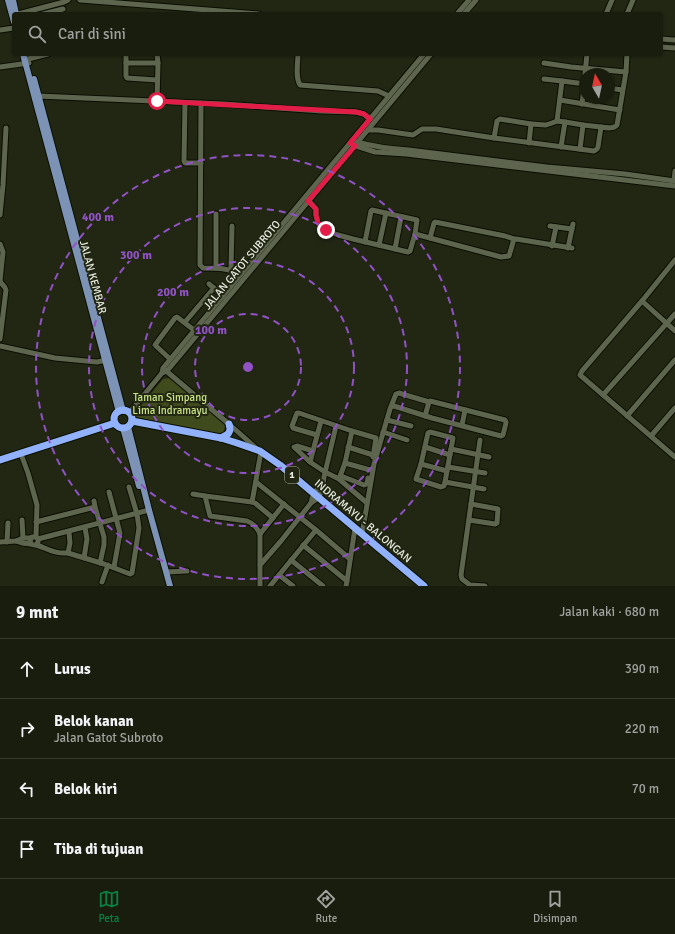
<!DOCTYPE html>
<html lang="id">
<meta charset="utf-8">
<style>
body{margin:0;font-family:Signika,sans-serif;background:#222617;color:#f1f3f6}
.compass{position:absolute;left:579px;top:68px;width:36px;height:36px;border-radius:50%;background:#191d0e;box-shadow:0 1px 3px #0004;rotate:351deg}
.stop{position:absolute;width:12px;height:12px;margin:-9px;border:3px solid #e11d48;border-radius:50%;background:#fff}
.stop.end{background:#e11d48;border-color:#fff;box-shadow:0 1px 4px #0008}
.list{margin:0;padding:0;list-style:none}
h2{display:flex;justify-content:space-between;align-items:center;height:52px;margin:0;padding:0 16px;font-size:17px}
h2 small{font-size:13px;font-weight:400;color:#9fa29e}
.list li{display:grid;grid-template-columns:26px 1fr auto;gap:12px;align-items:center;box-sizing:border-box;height:60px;padding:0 16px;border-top:1px solid #373b2e}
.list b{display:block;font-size:15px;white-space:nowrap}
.list p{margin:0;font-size:13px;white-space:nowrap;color:#9fa29e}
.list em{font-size:13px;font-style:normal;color:#9fa29e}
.icon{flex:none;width:22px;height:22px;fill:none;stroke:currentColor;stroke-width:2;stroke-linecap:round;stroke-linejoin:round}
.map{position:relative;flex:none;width:675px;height:586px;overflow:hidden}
.search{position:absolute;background:#191d0e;box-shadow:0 1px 3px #0004;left:12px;right:12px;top:12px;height:44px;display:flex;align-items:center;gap:10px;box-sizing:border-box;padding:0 14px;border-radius:4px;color:#9fa29e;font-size:15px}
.sheet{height:292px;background:#191d0e}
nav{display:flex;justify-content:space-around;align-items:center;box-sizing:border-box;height:56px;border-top:1px solid #373b2e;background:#191d0e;font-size:11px;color:#9fa29e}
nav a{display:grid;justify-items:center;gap:2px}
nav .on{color:#0b8043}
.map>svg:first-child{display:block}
.green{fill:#3f4a1d}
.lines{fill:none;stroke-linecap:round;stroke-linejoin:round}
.minor-casing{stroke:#0b0f01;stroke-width:7}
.major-casing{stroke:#0b0f01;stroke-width:8}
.highway-casing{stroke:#0b0f01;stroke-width:9}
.minor{stroke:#5e654f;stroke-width:5}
.major{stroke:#7d93b6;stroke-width:6}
.highway{stroke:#91b2fa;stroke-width:7}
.route{stroke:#e11d48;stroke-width:5}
.ring{fill:none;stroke:#9152c6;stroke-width:2;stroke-dasharray:7 5}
.labels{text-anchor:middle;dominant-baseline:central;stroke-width:4;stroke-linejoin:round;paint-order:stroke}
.shield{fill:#212713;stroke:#acb1a2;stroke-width:1}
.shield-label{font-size:10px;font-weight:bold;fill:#e8ece0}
.street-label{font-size:11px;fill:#e8ece0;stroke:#212713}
.park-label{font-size:11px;fill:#c9e285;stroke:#212713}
.centre{fill:#9152c6;stroke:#212713;stroke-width:2}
.ring-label{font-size:12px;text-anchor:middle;font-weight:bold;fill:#9152c6;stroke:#212713;stroke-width:4;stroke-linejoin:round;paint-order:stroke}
</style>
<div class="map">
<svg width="675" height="586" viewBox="0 0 675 586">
<rect width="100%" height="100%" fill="#212713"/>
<!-- green -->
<polygon class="green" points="169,378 223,422 225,427 223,432 218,435 136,417 135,413 163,379"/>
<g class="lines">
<defs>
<g id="minor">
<polyline points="80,0 259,14"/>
<polyline points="18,14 64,2 68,0"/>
<polyline points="43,14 63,9"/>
<polyline points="457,14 469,0"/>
<polyline points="464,14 476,0"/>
<polyline points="606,14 612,0"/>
<polyline points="627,14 633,0"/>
<polyline points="0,30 14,28"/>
<polyline points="661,39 675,40"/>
<polyline points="661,47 675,48"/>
<polyline points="126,54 126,63"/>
<polyline points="157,54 158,63"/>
<path d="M298,54C298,63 295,77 300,85L378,91L389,96"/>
<polyline points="24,60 48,54"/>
<polyline points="544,63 571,67 626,72"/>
<polyline points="0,67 29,63"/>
<polyline points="585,74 587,54"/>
<polyline points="544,79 562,81"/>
<polyline points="609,88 622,90"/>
<polyline points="38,96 223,104 322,111 356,112 364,114 370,119"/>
<polyline points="560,100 620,110"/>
<polyline points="157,101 158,63 126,63 126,76 127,78 157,80"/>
<polyline points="185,103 184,161 185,163 201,163"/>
<path d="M201,103L200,265L203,268C217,268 228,268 241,274"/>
<polyline points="582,104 585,78"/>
<polyline points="557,121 562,81 585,84"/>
<polyline points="565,122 583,125 580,149"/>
<polyline points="531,124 546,125 552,123 557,121 565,122 561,147"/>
<polyline points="583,125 601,127"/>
<path d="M369,130H378L413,135L422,129H436L494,138L594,151L597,149L598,147L601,127C607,128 614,129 617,125L626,72L627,54"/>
<polyline points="494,138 497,121 500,119 531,124 529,143"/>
<path d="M357,142C375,147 391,149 409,150L547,167L625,174L675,181"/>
<polyline points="353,145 375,152 406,154 675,186"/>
<polyline points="674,181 675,171"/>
<polyline points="309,201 316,209 316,215 318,223 326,230 338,235 353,239 408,252 410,251 415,234 501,257 509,256 514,239 516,239 572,248"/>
<polyline points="216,214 216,268"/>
<polyline points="0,215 3,185 6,128"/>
<polyline points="550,226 572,229"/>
<polyline points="430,238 434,223 435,222 505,236 514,239"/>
<polyline points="365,242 371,211 372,210 417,220 415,234"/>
<path d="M0,244L3,252L0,281C2,285 5,286 6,290L0,339"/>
<polyline points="379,245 386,213"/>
<polyline points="552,246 556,227"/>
<polyline points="568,248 573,224"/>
<polyline points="395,249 401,217"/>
<polyline points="675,260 642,301 582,371 580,375 675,457"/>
<polyline points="231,269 232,226"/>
<polyline points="209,284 223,296"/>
<polyline points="642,301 675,331"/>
<polyline points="185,322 214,288"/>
<polyline points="0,346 55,358 97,362 107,360"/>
<polyline points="170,359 155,345 175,318 177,317 194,330"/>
<polyline points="165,370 229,424 256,448"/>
<polyline points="162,373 163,368 424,54"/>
<polyline points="603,395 675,314"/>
<polyline points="129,413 162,373 167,371 431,54"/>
<polyline points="425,416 429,402"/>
<polyline points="627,416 675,360"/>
<polyline points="387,420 411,426"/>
<polyline points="462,425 465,410"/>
<polyline points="352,431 376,438 373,457"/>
<polyline points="383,432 407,440"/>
<polygon points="430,432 453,438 445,482 444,486 441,487 416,479 421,464 428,433"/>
<polyline points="317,435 293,428 292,426 297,413 299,413 352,431 345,463 339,479 325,472 310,462 321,421"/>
<polyline points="651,436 675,408"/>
<polyline points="480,440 461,575 462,579 470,585 485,586"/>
<polyline points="348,447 373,455"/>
<polyline points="425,447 450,455"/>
<polyline points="451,449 489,457"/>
<polyline points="21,454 28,473 37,505 36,537"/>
<polyline points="310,462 294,447 297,446 313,451"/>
<polyline points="345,463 370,470"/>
<polyline points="421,464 447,471"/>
<polyline points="448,467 485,473"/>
<polyline points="341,476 364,485 367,484 368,478"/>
<polyline points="339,479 367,503"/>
<polyline points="256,482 316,530 350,559"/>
<polyline points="445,482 484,489"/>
<polyline points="109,492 120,533 114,567"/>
<path d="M193,494L205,496L210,516L247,521C253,523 258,529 260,534V565"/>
<polyline points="205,496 252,502 255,503 273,518"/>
<polyline points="94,501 95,507 104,537 104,545 100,563"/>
<polyline points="252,502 261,452"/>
<path d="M311,503C312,496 316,488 323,485"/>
<polyline points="22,520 23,538"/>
<polyline points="469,520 495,524 497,523 498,509 471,504"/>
<polyline points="36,522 95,507"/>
<polyline points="260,534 284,504"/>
<polyline points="362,534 374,464 390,409 396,394 399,393 429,402 430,401 505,420 506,422 506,423 503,435 501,436 432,418 394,406 391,407"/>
<polyline points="38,539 149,510"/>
<polyline points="16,541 22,543 31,544"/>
<polyline points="0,542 16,541 23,538 31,538"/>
<polyline points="7,542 8,523"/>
<path d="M36,545L38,542V539L36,537H32L30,540L31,544L34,545H36C49,549 54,554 68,553L70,543L69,532"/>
<polyline points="303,545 347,581 346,586"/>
<polyline points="68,553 104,564 130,574 132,573 139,528 137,514 129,487"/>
<polyline points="84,558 87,539 85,528"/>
<polyline points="291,560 323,586"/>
<polyline points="166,572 187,571"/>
<polyline points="279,575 293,586"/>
<polyline points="347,581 355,528"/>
<polyline points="102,582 108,565"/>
<polyline points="260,586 260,565 281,541 311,503 318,498 323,489 323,485 324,477 336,426"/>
<polyline points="270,586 316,530"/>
</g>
<g id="major">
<polyline points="8,0 14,22"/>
<polyline points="13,0 16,14"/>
<polyline points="23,54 119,412"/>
<polyline points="34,79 123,411"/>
<polyline points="128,427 149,510 170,586"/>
<polyline points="123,428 139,486"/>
</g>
<g id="highway">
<circle cx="123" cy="419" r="9"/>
<polyline points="132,421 221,438 237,443 260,451 280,465 424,586"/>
<path d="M221,438C228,435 232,432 229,424"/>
<polyline points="0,460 115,423"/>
</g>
</defs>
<!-- minor casing -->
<use href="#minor" class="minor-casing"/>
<!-- major casing -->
<use href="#major" class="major-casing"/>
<!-- highway casing -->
<use href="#highway" class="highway-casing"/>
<!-- minor -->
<use href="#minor" class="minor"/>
<!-- major -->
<use href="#major" class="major"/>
<!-- highway -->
<use href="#highway" class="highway"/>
</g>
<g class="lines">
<!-- route -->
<polyline class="route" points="157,101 356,112 364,114 370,119 350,143 355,146 308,201 316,209 316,215 318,223 326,230"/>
</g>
<!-- distance rings -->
<g class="ring">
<circle cx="248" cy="367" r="53"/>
<circle cx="248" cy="367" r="106"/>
<circle cx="248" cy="367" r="159"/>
<circle cx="248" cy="367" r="212"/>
</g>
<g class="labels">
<!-- shield labels -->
<rect class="shield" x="285" y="467" width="14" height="16" rx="3"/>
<g class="shield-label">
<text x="292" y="475">1</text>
</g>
<!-- street labels -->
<g class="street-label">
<text transform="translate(242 265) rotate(-50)">JALAN GATOT SUBROTO</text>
<text transform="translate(93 277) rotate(75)">JALAN KEMBAR</text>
<text transform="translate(363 521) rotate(40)">INDRAMAYU - BALONGAN</text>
</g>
<!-- park labels -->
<g class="park-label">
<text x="170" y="397">Taman Simpang<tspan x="170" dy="13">Lima Indramayu</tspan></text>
</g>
</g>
<circle cx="248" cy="367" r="6" class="centre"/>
<g class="ring-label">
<text x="98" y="221">400 m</text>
<text x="136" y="259">300 m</text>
<text x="173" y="296">200 m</text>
<text x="211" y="334">100 m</text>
</g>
</svg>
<svg class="compass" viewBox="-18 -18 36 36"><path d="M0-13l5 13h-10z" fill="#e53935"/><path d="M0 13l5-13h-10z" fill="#9fa29e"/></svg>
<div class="stop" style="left:157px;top:101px"></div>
<div class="stop end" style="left:326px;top:230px"></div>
<div class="search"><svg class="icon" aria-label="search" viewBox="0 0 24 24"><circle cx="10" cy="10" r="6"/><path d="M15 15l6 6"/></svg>Cari di sini</div>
</div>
<section class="sheet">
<h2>9 mnt<small>Jalan kaki · 680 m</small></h2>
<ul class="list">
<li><svg class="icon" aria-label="ahead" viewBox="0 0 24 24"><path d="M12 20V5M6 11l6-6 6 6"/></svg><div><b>Lurus</b></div><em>390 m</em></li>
<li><svg class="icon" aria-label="right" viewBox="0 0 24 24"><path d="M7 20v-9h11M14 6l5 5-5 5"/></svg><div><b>Belok kanan</b><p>Jalan Gatot Subroto</p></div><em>220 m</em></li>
<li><svg class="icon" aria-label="left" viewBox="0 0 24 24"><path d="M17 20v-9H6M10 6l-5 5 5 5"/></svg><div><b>Belok kiri</b></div><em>70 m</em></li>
<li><svg class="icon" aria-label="arrive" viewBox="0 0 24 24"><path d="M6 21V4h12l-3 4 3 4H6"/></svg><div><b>Tiba di tujuan</b></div></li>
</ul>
</section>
<nav>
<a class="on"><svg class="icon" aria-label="map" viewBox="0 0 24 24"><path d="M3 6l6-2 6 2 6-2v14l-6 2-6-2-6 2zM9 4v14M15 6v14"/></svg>Peta</a>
<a><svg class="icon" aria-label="directions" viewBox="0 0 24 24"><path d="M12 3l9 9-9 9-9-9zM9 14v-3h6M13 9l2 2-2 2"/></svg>Rute</a>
<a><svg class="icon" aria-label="saved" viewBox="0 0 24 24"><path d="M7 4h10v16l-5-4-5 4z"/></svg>Disimpan</a>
</nav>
